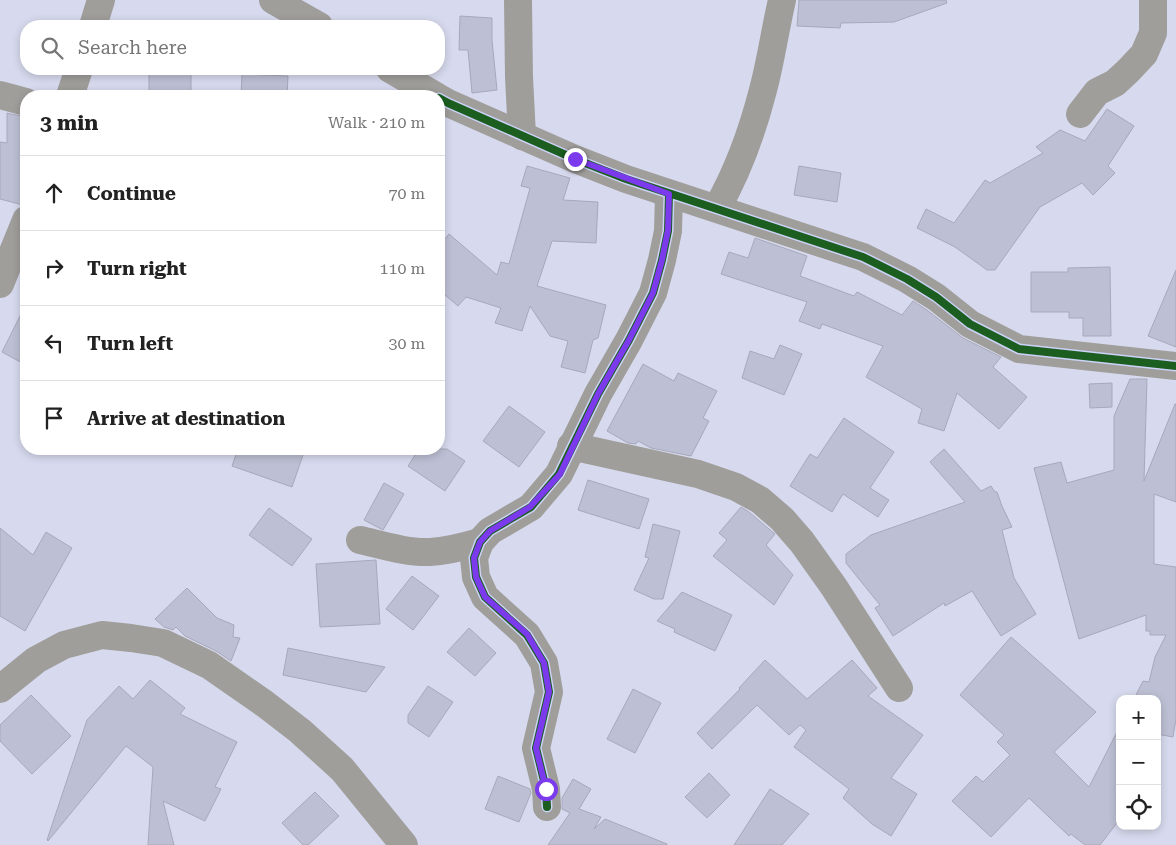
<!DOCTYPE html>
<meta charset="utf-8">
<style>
body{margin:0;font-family:"Roboto Serif",serif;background:#f6f6f6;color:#222}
.controls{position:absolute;right:15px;bottom:15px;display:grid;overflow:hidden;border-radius:10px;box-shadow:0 2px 8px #0003}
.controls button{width:45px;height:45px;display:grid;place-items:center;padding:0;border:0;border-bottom:1px solid #e0e0e0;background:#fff;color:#222;font:25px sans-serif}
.stop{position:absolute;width:15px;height:15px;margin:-11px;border:4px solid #7c3aed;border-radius:50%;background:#fff}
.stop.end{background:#7c3aed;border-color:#fff;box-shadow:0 1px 5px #0008}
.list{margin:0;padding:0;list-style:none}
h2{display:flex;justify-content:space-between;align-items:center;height:65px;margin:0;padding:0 20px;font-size:21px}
h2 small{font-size:16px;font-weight:400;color:#767676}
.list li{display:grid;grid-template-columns:32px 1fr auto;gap:15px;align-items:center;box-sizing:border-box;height:75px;padding:0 20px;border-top:1px solid #e0e0e0}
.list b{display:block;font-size:19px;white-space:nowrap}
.list em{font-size:16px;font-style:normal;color:#767676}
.icon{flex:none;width:28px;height:28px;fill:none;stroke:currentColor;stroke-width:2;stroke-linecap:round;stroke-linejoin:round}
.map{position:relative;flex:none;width:1176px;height:845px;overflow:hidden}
.search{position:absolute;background:#fff;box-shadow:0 2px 8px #0003;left:20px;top:20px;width:425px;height:55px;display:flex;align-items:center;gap:12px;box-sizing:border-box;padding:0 18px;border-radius:20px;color:#767676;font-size:19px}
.panel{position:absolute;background:#fff;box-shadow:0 2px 8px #0003;left:20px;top:90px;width:425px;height:365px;border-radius:20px}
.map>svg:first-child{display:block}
.building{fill:#bdc0d4;stroke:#a7a8ba}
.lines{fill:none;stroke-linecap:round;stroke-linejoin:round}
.minor{stroke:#9f9e9b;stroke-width:28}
.cycleway-casing{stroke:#cdd2f8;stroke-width:11}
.cycleway{stroke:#1b5e20;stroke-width:8}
.route{stroke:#7c3aed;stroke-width:6}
</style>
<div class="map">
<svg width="1176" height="845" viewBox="0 0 1176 845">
<rect width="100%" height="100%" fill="#d7daee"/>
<!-- building -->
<g class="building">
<polygon points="799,0 946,0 947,3 894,22 841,23 840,28 797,26"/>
<polygon points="460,16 492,18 492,40 497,90 472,93 468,50 459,50"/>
<rect x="149" y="69" width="42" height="27"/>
<polygon points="242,74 288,76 287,96 241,96"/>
<polygon points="1107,109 1134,126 1108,166 1115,173 1093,195 1082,183 1040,207 995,270 987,270 955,247 917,228 926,209 954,223 985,180 990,183 1043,153 1036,147 1060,130 1085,141"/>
<polygon points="7,113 26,117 26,191 23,205 0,199 0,142 7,143"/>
<polygon points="527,166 570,178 563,200 598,202 596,243 552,241 537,286 606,305 598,338 593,340 585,373 561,367 568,341 550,336 530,306 522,331 495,323 501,308 466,297 458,306 439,290 439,246 449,234 497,275 501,262 509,264 530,188 521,186"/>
<polygon points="799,166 841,173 837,202 794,195"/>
<polygon points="755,238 807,256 800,276 854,296 857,292 902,315 913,301 927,310 963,338 1001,357 993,367 1027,397 999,429 957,393 944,431 918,423 922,409 866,377 883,346 822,324 820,329 799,321 807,302 721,274 729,252 748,258"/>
<polygon points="1110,267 1111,336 1083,336 1083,318 1069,318 1069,312 1031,312 1031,272 1068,272 1068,268"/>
<polygon points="1176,270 1176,347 1148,336"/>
<polygon points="26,304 26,365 2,352"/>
<polygon points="780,345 802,354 784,395 742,378 750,351 774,359"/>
<polygon points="643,364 674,381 678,373 717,391 703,418 709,421 691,456 651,448 638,441 636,444 628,443 607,431"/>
<polygon points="1130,379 1147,379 1144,481 1175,404 1176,404 1176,502 1154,494 1154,564 1176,567 1176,719 1173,737 1157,734 1157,699 1134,699 1143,681 1149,682 1155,657 1166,635 1150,635 1150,631 1146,631 1146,615 1079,639 1034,468 1061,462 1067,483 1114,470 1114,416"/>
<polygon points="1112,383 1112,407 1090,408 1089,384"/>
<polygon points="509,406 545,432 519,467 483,441"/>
<polygon points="844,418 894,452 870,488 889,500 878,517 843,494 832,512 790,486 810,454 817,458"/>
<polygon points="238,449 293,449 304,452 292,487 232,466"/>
<polygon points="419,449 447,449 465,461 445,491 408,466"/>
<polygon points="944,449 981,491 991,486 995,492 997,492 1002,506 1012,527 1002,530 1014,578 1036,614 1001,636 972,591 945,606 944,603 893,636 875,608 880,605 846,563 846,554 871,535 965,502 930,462"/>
<polygon points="588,480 649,499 639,529 578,510"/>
<polygon points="384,483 404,494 383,530 364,520"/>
<polygon points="741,507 749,512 775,534 766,545 793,575 774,605 713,556 727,540 719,533"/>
<polygon points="269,508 312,539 292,566 249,535"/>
<polygon points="653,524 680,531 663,599 654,599 634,590 649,558 645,557"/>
<polygon points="0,528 33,555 46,532 72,548 25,631 0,616"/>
<polygon points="376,560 380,624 320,627 316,564"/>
<polygon points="412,576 439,596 413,630 386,609"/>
<polygon points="187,588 217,618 234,625 233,637 240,638 231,661 216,651 185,636 176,627 173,630 164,627 155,619"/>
<polygon points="682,592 732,615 715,651 674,632 675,629 657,621"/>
<polygon points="469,628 496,653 475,676 447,652"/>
<polygon points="1011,637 1096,712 1054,752 1089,787 1120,726 1120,819 1100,845 1085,845 1071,834 1069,836 1029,798 991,837 952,801 976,776 983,782 1010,755 997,742 1004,735 960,695"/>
<polygon points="288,648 333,657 385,667 366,692 283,675"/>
<polygon points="765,660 807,699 852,660 877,688 868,696 923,735 891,778 917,794 891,836 872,824 843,798 849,789 794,747 806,730 800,725 789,735 757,705 712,749 697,733 740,689 739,688"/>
<polygon points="150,680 185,708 180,714 237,742 215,787 221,789 205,821 163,801 174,845 148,845 153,767 126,746 48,841 47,840 87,720 119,686 133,699"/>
<polygon points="428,686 453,702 429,737 408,723 408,715"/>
<polygon points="633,689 661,703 635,753 607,739"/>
<polygon points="31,695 71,736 32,774 0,741 0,725"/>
<polygon points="709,773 730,795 707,818 685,797"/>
<polygon points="498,776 530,789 531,793 519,822 485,809"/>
<polygon points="573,779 591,789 579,809 601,817 594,829 605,819 667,844 667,845 548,845 570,813 562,809 562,798"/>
<polygon points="770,789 809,814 782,845 734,845"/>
<polygon points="315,792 339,816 308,845 303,845 282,823"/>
</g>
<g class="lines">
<!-- minor -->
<g class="minor">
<polyline points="273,0 319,26"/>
<polyline points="518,0 519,77 522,136"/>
<polyline points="93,26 101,0"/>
<polyline points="390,69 436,96"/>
<polyline points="0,95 26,102"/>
<polyline points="70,96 79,69"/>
<polyline points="439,98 448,103 575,159 626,179 863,257 907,279 936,297 970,324 1019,349 1176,366"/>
<polyline points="1080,114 1097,92 1115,83 1128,71 1144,54 1153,33 1153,0"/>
<path d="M717,208C737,173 753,129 763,90C771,60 775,30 782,0"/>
<polyline points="0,284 26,220"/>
<polyline points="571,446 698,474 736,487 760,500 782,519 802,542 834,587 899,688"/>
<path d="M360,540C382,545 407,553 430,552C447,551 463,547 480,542"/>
<polyline points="0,689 36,660 64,645 102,635 131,638 163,643 209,665 265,704 300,731 342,769 404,845"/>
<polyline points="547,807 546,789 536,748 549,692 544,663 527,635 485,597 476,577 474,558 480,542 490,531 531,507 559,474 598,394 629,340 653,293 662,260 668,231 669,194"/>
</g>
<defs>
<g id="cycleway">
<polyline points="439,98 448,103 575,159 626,179 863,257 907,279 936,297 970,324 1019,349 1176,366"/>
<polyline points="547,807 546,789 536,748 549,692 544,663 527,635 485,597 476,577 474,558 480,542 490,531 531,507 559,474 598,394 629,340 653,293 662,260 668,231 669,194"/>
</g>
</defs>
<!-- cycleway casing -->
<use href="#cycleway" class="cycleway-casing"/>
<!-- cycleway -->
<use href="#cycleway" class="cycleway"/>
</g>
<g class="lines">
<!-- route -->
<polyline class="route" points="546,789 536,748 549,692 544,663 527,634 485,597 476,577 474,558 480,542 490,531 530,507 560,474 598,394 629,340 653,293 662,260 668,230 669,194 575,159"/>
</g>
</svg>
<div class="controls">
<button>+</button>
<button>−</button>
<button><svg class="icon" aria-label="locate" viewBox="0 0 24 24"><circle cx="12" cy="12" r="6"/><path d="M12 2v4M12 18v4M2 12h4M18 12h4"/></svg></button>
</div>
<div class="stop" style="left:546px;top:789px"></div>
<div class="stop end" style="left:575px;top:159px"></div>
<div class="search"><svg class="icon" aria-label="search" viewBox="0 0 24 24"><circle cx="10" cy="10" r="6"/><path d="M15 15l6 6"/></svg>Search here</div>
<section class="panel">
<h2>3 min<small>Walk · 210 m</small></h2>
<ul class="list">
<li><svg class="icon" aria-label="ahead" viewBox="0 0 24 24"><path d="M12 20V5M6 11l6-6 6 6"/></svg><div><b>Continue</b></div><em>70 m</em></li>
<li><svg class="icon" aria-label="right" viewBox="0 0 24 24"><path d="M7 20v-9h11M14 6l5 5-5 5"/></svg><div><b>Turn right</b></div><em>110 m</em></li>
<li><svg class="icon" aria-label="left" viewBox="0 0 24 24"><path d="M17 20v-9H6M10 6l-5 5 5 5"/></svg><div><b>Turn left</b></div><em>30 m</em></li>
<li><svg class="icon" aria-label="arrive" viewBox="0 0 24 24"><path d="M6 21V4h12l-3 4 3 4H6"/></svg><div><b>Arrive at destination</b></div></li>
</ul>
</section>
</div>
